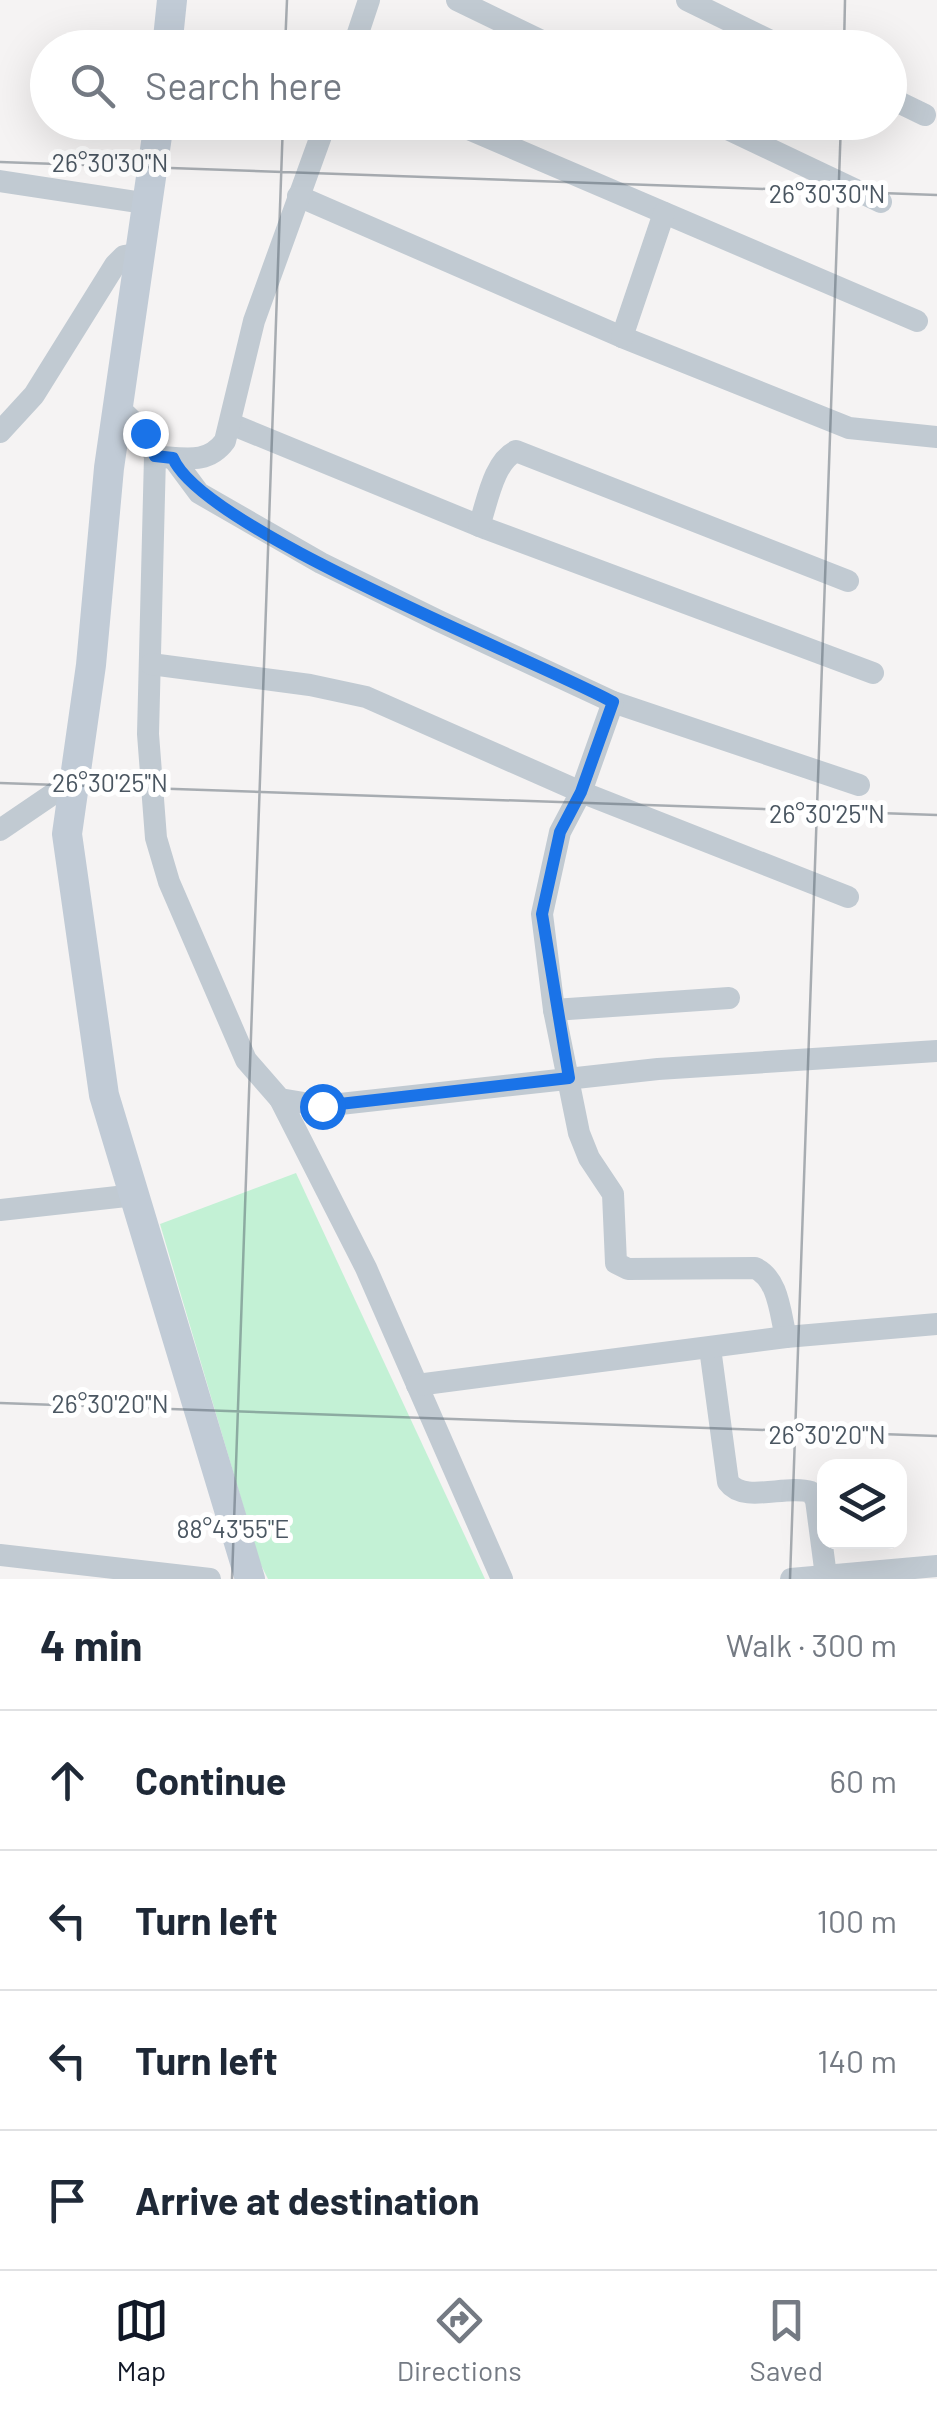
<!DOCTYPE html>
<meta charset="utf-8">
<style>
body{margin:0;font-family:Barlow,sans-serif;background:#f6f6f7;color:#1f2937}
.controls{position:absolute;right:30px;bottom:30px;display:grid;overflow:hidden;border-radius:20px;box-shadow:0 10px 40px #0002}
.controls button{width:90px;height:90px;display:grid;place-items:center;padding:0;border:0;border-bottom:2px solid #e0e1e3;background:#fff;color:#1f2937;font:50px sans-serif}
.stop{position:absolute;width:30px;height:30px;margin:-22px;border:8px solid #1a73e8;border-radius:50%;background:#fff}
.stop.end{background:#1a73e8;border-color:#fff;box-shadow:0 2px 10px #0008}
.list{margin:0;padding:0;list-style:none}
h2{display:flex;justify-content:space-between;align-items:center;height:130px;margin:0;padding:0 40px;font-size:42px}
h2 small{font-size:32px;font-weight:400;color:#747a83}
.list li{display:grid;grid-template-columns:65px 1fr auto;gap:30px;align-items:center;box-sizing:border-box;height:140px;padding:0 40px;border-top:2px solid #e0e1e3}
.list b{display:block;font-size:38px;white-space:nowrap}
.list em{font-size:32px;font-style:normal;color:#747a83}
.icon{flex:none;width:55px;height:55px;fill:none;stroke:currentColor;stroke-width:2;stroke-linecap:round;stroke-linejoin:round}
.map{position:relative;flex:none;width:937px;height:1579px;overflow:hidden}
.search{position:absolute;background:#fff;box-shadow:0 10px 40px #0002;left:30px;right:30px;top:30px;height:110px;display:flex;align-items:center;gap:25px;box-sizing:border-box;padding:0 35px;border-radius:55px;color:#747a83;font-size:38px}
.sheet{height:690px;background:#fff}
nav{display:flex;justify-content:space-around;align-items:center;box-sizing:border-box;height:140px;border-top:2px solid #e0e1e3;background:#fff;font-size:28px;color:#747a83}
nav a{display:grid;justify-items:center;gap:5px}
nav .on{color:#111827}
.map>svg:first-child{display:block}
.green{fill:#c3f1d5}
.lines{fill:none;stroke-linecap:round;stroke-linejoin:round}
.street{stroke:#c1cad2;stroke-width:22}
.secondary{stroke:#c1cbd6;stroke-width:30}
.route{stroke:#1a73e8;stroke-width:12}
.ticks{fill:none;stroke:#4a5661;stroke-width:2.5;stroke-opacity:0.45}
.ticks-label{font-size:25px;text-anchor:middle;fill:#4a5661;stroke:#fff;stroke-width:10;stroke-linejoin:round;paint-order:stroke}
</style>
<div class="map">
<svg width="937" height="1579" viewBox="0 0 937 1579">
<rect width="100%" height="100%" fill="#f5f3f3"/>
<!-- green -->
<polygon class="green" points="296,1173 485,1579 268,1579 260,1563 160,1224"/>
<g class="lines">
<!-- street -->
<g class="street">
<polyline points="457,0 556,48"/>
<polyline points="687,0 785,48"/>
<polyline points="353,48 369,0"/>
<polyline points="890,98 925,115"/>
<polyline points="452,122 917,321"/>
<polyline points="713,122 881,202"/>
<polyline points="0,181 150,204"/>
<polyline points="298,196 622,337 849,428 937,437"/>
<polyline points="622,337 664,213"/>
<polyline points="120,409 145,433 155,456 148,734 156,838 169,882 246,1060 280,1099 322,1106 658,1069 937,1051"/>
<polyline points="231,424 487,529 873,673"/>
<polyline points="0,432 34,395 115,265 124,256 142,253"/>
<path d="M163,457C188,459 209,463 225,441L254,321L326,122"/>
<polyline points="173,458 199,493 321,563 439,621 613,702 859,785"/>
<path d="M479,526C487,504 493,462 516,451L848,581"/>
<polyline points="151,664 310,685 366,697 581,792 848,897"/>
<path d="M613,702L581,792L560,832L542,914L554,1010L579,1133L589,1158L613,1194L616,1263L628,1269L755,1268C779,1279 780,1314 786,1337"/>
<polyline points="0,830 72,781"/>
<polyline points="554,1010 729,998"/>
<polyline points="280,1099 366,1268 502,1579"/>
<polyline points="0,1210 135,1195"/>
<path d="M710,1348L728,1482C744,1504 786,1484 811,1492L816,1500L826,1576"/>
<polyline points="417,1385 786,1337 937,1324"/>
<polyline points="0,1555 210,1579"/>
<polyline points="791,1579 937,1566"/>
</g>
<!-- secondary -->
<g class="secondary">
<polyline points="167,48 172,0"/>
<polyline points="159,122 109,468 91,665 67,834 104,1095 250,1579"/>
</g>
</g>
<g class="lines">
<!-- route -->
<path class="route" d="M145,433L155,456L173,458C203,530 530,657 613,702L581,792L560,832L542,914L569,1078L322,1106"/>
</g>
<!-- ticks -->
<path class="ticks" d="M285,48L287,0M844,48L845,0M0,162L937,195M0,783L937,815M0,1403L937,1436M232,1579L283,122M790,1579L841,122"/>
<g class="ticks-label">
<text x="110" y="172">26°30'30"N</text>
<text x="827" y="203">26°30'30"N</text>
<text x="110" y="792">26°30'25"N</text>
<text x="827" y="823">26°30'25"N</text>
<text x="110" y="1413">26°30'20"N</text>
<text x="827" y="1444">26°30'20"N</text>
<text x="233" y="1538">88°43'55"E</text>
</g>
</svg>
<div class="controls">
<button><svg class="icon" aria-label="layers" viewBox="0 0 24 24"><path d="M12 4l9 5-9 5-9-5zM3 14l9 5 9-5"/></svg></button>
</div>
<div class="stop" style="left:322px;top:1106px"></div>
<div class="stop end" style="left:145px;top:433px"></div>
<div class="search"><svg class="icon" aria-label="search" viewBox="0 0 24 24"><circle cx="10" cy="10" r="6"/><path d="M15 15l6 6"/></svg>Search here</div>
</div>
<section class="sheet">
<h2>4 min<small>Walk · 300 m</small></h2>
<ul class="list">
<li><svg class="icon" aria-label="ahead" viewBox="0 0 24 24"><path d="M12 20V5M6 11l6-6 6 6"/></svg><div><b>Continue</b></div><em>60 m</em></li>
<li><svg class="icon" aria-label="left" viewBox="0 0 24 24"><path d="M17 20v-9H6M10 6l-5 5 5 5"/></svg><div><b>Turn left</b></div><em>100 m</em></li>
<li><svg class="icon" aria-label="left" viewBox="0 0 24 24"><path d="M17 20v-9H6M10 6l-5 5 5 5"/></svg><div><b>Turn left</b></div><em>140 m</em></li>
<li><svg class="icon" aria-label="arrive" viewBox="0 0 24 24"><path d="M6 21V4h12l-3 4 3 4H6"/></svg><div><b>Arrive at destination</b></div></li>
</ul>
</section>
<nav>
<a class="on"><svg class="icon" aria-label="map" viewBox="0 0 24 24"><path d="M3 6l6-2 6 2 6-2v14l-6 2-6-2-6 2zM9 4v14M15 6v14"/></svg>Map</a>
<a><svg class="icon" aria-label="directions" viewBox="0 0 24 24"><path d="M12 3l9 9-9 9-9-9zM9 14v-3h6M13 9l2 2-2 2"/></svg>Directions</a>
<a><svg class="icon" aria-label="saved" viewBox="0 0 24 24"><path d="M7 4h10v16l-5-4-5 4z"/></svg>Saved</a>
</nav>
